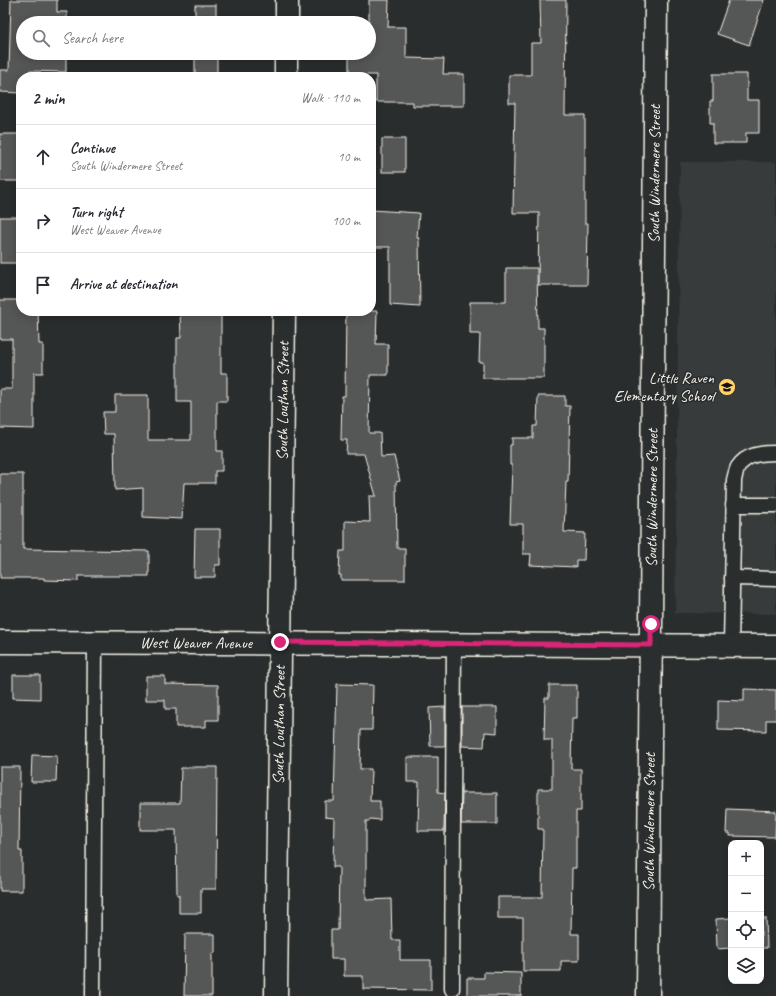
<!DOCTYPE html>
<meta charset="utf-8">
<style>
body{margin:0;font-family:Caveat,sans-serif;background:#f7f7f7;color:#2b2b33}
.controls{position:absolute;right:12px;bottom:12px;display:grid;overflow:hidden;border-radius:8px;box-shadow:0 2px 10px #0003}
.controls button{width:36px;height:36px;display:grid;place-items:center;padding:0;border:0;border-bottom:1px solid #e1e1e2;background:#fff;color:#2b2b33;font:20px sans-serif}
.stop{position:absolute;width:12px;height:12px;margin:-9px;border:3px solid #db2777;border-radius:50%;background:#fff}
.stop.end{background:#db2777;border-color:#fff;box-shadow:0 1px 4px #0008}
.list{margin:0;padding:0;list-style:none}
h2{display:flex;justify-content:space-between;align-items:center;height:52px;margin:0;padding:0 16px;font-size:17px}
h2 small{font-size:13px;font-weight:400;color:#7c7c81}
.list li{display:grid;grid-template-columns:26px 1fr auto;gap:12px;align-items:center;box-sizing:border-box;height:64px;padding:0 16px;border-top:1px solid #e1e1e2}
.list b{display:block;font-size:15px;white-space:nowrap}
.list p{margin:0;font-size:13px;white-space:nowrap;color:#7c7c81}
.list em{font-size:13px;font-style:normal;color:#7c7c81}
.icon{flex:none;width:22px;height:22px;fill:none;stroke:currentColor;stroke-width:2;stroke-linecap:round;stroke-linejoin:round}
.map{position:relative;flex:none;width:776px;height:996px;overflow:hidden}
.search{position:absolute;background:#fff;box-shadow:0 2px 10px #0003;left:16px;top:16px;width:360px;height:44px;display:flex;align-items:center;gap:10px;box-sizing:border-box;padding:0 14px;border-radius:22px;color:#7c7c81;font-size:15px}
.panel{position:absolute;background:#fff;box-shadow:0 2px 10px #0003;left:16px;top:72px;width:360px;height:244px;border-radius:16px}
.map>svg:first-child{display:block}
.built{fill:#373a3a}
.building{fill:#555756;stroke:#f4f1e8}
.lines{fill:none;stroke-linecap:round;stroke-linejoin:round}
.lane-casing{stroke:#f4f1e8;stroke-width:17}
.street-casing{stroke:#f4f1e8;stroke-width:25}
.lane{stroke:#2a2d2e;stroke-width:14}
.street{stroke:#2a2d2e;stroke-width:22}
.route{stroke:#db2777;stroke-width:5}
.labels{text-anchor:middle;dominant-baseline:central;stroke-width:3;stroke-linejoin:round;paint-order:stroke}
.street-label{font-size:16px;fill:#f4f1e8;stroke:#2a2d2e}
.poi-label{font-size:16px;fill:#f4f1e8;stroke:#2a2d2e;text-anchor:end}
</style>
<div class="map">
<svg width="776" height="996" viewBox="0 0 776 996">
<rect width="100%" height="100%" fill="#2a2d2e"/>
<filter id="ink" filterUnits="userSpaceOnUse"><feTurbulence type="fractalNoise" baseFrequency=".025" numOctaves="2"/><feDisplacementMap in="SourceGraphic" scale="8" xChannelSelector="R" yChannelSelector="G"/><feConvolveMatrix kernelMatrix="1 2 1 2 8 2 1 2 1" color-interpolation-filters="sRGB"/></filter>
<g filter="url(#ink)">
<!-- built -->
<polygon class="built" points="680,162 776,162 776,614 675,613"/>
<!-- building -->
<g class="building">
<polygon points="11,0 57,0 57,12 67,12 67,23 23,23 23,53 66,53 66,72 29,71 29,77 21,77 21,93 0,92 0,70 9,70"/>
<polygon points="369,0 389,0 388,27 406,27 406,58 444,59 443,74 464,74 464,106 413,106 413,102 376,102 376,75 349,75 349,53 369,53"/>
<polygon points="540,0 566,0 565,115 585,115 585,223 588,223 587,285 538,285 539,213 513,213 515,103 509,103 509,75 531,75 531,43 541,43"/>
<polygon points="729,0 764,0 749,45 717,34"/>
<rect x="195" y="5" width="21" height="18"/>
<rect x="195" y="53" width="22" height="24"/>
<polygon points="713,74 747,74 747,100 759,100 759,133 746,133 746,143 713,143 713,123 710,123 710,101 713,101"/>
<rect x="0" y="134" width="21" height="47"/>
<rect x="382" y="139" width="23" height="33"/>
<polygon points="371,210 419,213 417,238 419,238 420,307 390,305 390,247 371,247"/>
<rect x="0" y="217" width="21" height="46"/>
<polygon points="506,268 537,268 538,328 544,328 544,378 483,378 483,362 479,362 480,334 470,334 470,302 506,302"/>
<polygon points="0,300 21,300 21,311 38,311 39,344 43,344 43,373 34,373 34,429 0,428 0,389 12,389 12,339 0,339"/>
<polygon points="180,311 221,311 221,373 227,373 227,401 217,401 217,451 222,451 222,471 215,471 215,483 184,483 182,519 143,517 143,488 115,490 114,434 104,434 103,412 115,412 115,395 148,395 148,440 191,440 191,402 177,402 177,338 181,338"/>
<polygon points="346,311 377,311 376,344 388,344 388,375 370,375 369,433 380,433 381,457 394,456 400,481 396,482 397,548 405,548 405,580 341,580 341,575 339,575 340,551 345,551 345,521 370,522 369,496 376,496 364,454 346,454 347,440 341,440 342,396 345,396"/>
<polygon points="538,396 565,396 565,406 570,406 568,482 566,482 564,532 585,533 584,560 576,560 576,567 530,565 531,554 523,554 523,524 510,524 512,465 510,465 510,445 512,445 512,438 533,438 533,426 537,426"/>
<polygon points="0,474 23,474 23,549 149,551 149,576 78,576 78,581 44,580 44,578 0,578"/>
<polygon points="195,529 220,529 220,565 215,565 215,577 194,577"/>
<polygon points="13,675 40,675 40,699 13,698"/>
<polygon points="146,676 165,676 165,684 218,685 218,720 206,720 206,727 176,727 176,709 165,709 165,700 146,700"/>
<polygon points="337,684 373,685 372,730 361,730 360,769 371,769 370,801 380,801 380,820 370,819 370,821 366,821 366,900 391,899 392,940 400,940 400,960 431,960 431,990 363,989 363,976 344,976 344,959 331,959 331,930 338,930 339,867 333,867 334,818 325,817 325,801 334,801"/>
<polygon points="549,685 577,685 577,718 572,718 571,769 581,769 581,811 576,811 576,868 572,868 571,934 579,934 579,961 561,961 561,971 523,971 523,918 498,918 498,897 542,897 543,829 538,829 538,789 552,789 552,740 544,740 545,698 549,698"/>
<polygon points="744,689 776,690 776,720 766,720 766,731 718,730 718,700 744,701"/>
<polygon points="445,707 445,746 430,746 429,708"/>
<polygon points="462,707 497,707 497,733 485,732 484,747 462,746"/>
<polygon points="32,755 57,756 56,782 31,782"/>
<polygon points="407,757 438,757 438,792 445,793 444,831 418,831 419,782 407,782"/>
<polygon points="0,767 20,767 19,851 22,851 22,891 0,891"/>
<polygon points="188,767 217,767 216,889 201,889 201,913 179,913 179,895 177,895 176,830 140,830 140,803 180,803 181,768 188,768"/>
<polygon points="462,793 497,793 497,824 461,824"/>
<polygon points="727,809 776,811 775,837 730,836 730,833 726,833"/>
<polygon points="731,918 731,948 717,949 716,919"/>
<polygon points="761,918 766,918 767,948 761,948"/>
<polygon points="185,934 215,934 215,953 212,953 212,996 184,996"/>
<polygon points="484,972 521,973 521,996 467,996 467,978 484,978"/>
</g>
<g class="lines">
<defs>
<g id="lane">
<polyline points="733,505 776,505"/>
<polyline points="732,578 776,579"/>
<path d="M731,646L734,480C735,476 736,471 738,467C746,454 762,453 776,453"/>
<polyline points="452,989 454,643"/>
<polyline points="93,996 95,642"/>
</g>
<g id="street">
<polyline points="287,23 287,0"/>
<polyline points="286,77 286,53"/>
<path id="s1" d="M0,642L776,646"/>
<path id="s2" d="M276,996L284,311"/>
<path id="s3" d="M648,996L656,0"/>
</g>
</defs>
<!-- lane casing -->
<use href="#lane" class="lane-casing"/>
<!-- street casing -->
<use href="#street" class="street-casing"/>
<!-- lane -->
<use href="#lane" class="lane"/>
<!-- street -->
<use href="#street" class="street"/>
</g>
</g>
<g class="lines" filter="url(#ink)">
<!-- route -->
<polyline class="route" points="280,642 651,645 651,624"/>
</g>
<!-- icons -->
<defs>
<symbol id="school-disc" viewBox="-11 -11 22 22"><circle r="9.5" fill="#ffd166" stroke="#2a2d2e"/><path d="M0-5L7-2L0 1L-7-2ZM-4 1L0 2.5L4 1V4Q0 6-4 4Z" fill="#111"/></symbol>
</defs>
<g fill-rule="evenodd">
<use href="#school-disc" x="717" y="377" width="20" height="20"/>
</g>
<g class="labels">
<!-- street labels -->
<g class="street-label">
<text stroke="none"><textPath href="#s3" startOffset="822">South Windermere Street</textPath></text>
<text stroke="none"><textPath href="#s2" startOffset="595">South Louthan Street</textPath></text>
<text stroke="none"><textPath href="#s3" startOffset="498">South Windermere Street</textPath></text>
<text stroke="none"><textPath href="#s1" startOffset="196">West Weaver Avenue</textPath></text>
<text stroke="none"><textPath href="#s2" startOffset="271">South Louthan Street</textPath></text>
<text stroke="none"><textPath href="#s3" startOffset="174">South Windermere Street</textPath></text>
</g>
<!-- poi labels -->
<g class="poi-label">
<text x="714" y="378">Little Raven<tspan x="714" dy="18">Elementary School</tspan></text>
</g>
</g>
</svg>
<div class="controls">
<button>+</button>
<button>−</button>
<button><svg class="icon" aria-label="locate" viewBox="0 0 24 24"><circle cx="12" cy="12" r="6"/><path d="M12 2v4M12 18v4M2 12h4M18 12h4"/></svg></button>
<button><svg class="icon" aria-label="layers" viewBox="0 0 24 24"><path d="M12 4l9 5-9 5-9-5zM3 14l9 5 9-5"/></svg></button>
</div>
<div class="stop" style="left:651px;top:624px"></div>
<div class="stop end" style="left:280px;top:642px"></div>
<div class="search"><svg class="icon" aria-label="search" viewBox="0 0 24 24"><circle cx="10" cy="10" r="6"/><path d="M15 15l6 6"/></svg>Search here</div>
<section class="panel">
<h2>2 min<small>Walk · 110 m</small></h2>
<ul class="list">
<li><svg class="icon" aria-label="ahead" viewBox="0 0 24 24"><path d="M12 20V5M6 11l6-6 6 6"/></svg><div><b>Continue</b><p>South Windermere Street</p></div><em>10 m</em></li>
<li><svg class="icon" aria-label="right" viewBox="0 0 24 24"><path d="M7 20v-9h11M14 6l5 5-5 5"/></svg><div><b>Turn right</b><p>West Weaver Avenue</p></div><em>100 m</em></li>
<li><svg class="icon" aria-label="arrive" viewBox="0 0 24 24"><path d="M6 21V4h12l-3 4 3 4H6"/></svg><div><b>Arrive at destination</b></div></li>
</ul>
</section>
</div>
